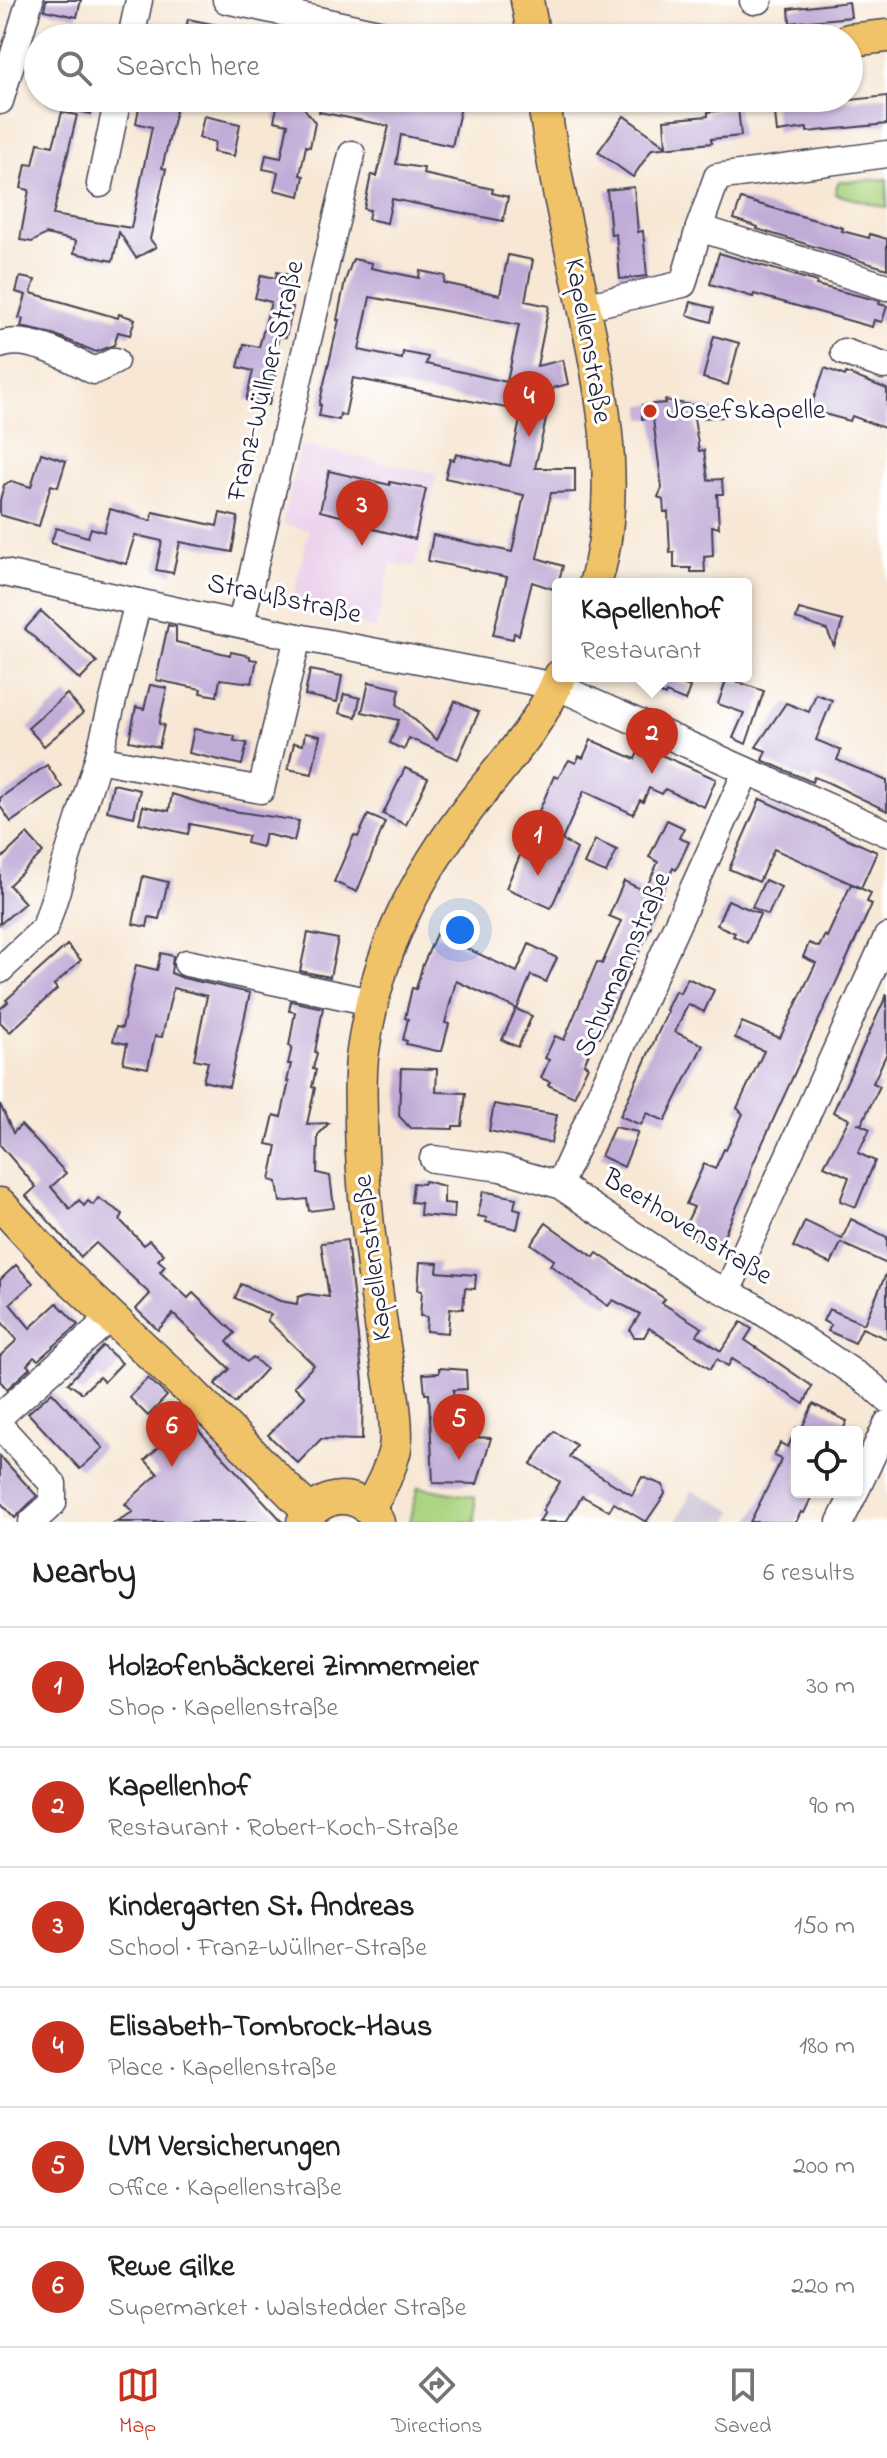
<!DOCTYPE html>
<meta charset="utf-8">
<style>
body{margin:0;font-family:"Indie Flower",sans-serif;background:#f6f6f6;color:#202124}
.controls{position:absolute;right:24px;bottom:24px;display:grid;overflow:hidden;border-radius:8px;box-shadow:0 2px 6px #0004}
.controls button{width:72px;height:72px;display:grid;place-items:center;padding:0;border:0;border-bottom:2px solid #e0e0e0;background:#fff;color:#202124;font:40px sans-serif}
.you{position:absolute;left:460px;top:930px;width:28px;height:28px;margin:-20px;border:6px solid #fff;border-radius:50%;background:#1a73e8;box-shadow:0 0 0 12px #1a73e833}
.badge{display:grid;place-items:center;width:52px;height:52px;border-radius:50%;background:#c8321e;color:#fff;font-size:26px;font-weight:700}
.pin{position:absolute;translate:-50% -66px;filter:drop-shadow(0 2px 4px #0008)}
.pin::after{content:'';position:absolute;top:42px;width:28px;height:24px;background:inherit;clip-path:polygon(0 0,100% 0,50% 100%)}
.popup{position:absolute;left:552px;top:578px;width:200px;height:104px;box-sizing:border-box;display:grid;place-content:center;border-radius:8px;background:#fff;filter:drop-shadow(0 2px 6px #0005);font-size:26px;white-space:nowrap;color:#757577}
.popup b{font-size:30px;color:#202124}
.popup::after{content:'';position:absolute;left:50%;top:100%;margin-left:-16px;border:16px solid transparent;border-top-color:#fff}
.list{margin:0;padding:0;list-style:none}
h2{display:flex;justify-content:space-between;align-items:center;height:104px;margin:0;padding:0 32px;font-size:34px}
h2 small{font-size:26px;font-weight:400;color:#757577}
.list li{display:grid;grid-template-columns:52px 1fr auto;gap:24px;align-items:center;box-sizing:border-box;height:120px;padding:0 32px;border-top:2px solid #e0e0e0}
.list b{display:block;font-size:30px;white-space:nowrap}
.list p{margin:0;font-size:26px;white-space:nowrap;color:#757577}
.list em{font-size:26px;font-style:normal;color:#757577}
.icon{flex:none;width:44px;height:44px;fill:none;stroke:currentColor;stroke-width:2;stroke-linecap:round;stroke-linejoin:round}
.map{position:relative;flex:none;width:887px;height:1522px;overflow:hidden}
.search{position:absolute;background:#fff;box-shadow:0 2px 6px #0004;left:24px;right:24px;top:24px;height:88px;display:flex;align-items:center;gap:20px;box-sizing:border-box;padding:0 28px;border-radius:44px;color:#757577;font-size:30px}
.sheet{height:824px;background:#fff}
nav{display:flex;justify-content:space-around;align-items:center;box-sizing:border-box;height:112px;border-top:2px solid #e0e0e0;background:#fff;font-size:22px;color:#757577}
nav a{display:grid;justify-items:center;gap:4px}
nav .on{color:#c8321e}
.map>svg:first-child{display:block}
.built{fill:#ebd1eb}
.industrial{fill:#cbbfd5}
.green{fill:#aad480;stroke:#667b5e;stroke-width:2}
.building{fill:#c1abd7;fill-rule:evenodd}
.lines{fill:none;stroke-linecap:round;stroke-linejoin:round}
.minor-casing{stroke:#424052;stroke-width:29}
.major-casing{stroke:#424052;stroke-width:35}
.minor{stroke:#fff;stroke-width:26}
.major{stroke:#f1c369;stroke-width:32}
.poi-dot{fill:#c8321e;stroke:#fff;stroke-width:3}
.labels{text-anchor:middle;dominant-baseline:central;stroke-width:6;stroke-linejoin:round;paint-order:stroke}
.street-label{font-size:28px;fill:#22223b;stroke:#fff}
.poi-label{font-size:28px;fill:#22223b;stroke:#fff;text-anchor:start}
</style>
<div class="map">
<svg width="887" height="1522" viewBox="0 0 887 1522">
<rect width="100%" height="100%" fill="#fff"/>
<filter id="ink" filterUnits="userSpaceOnUse"><feTurbulence type="fractalNoise" baseFrequency=".0125" numOctaves="2"/><feDisplacementMap in="SourceGraphic" scale="16" xChannelSelector="R" yChannelSelector="G"/><feConvolveMatrix kernelMatrix="1 2 1 2 8 2 1 2 1" color-interpolation-filters="sRGB"/></filter>
<filter id="wash" filterUnits="userSpaceOnUse"><feTurbulence type="fractalNoise" baseFrequency=".006" numOctaves="4" result="noise"/><feDisplacementMap in="SourceGraphic" scale="32" xChannelSelector="R" yChannelSelector="G"/><feGaussianBlur stdDeviation="1.8" result="paint"/><feColorMatrix in="noise" values="0 0 0 0 0 0 0 0 0 0 0 0 0 0 0 0 0 1.4 0 .05"/><feComposite in="paint" operator="in"/></filter>
<g filter="url(#wash)">
<rect width="100%" height="100%" fill="#f7e7d4"/>
<!-- built -->
<polygon class="built" points="301,445 437,474 415,566 391,563 376,629 290,609 309,530 282,524"/>
<!-- industrial -->
<polygon class="industrial" points="692,1490 734,1511 728,1522 676,1522"/>
<!-- green -->
<g class="green">
<polygon points="887,179 887,208 835,194 838,182"/>
<polygon points="418,1487 475,1497 475,1522 409,1522"/>
</g>
<g id="blocks">
<!-- building -->
<g class="building">
<polygon points="46,0 81,0 77,17 44,10"/>
<polygon points="849,2 851,17 790,23 789,9"/>
<polygon points="188,19 217,25 214,38 184,38"/>
<polygon points="887,96 887,124 807,132 807,128 777,132 774,104 805,101 805,105"/>
<polygon points="48,98 95,98 91,114 47,104"/>
<polygon points="141,98 174,98 174,101 178,102 162,168 166,169 150,239 156,247 136,258 119,232 113,261 74,253 76,241 46,234 32,242 20,240 29,190 21,188 26,164 33,165 38,143 53,146 62,112 77,115 53,215 131,228 152,127 136,123"/>
<polygon points="289,98 299,101 315,123 310,147 306,146 300,175 304,176 300,196 274,190 278,172 263,169 266,155 281,158 288,124 274,121 277,107"/>
<polygon points="322,98 463,98 452,146 401,135 396,164 424,168 423,174 493,189 492,193 508,197 503,221 392,199 387,223 368,219 370,210 364,209 371,175 377,176 389,126 319,112"/>
<polygon points="738,108 741,136 711,139 712,143 652,149 633,177 598,152 624,116 666,146 664,120 708,116 708,112"/>
<polygon points="204,116 240,124 234,156 213,152 215,142 199,138"/>
<polygon points="634,187 638,232 643,231 647,276 620,279 616,234 611,235 607,190"/>
<polygon points="741,199 843,228 842,231 869,238 870,234 887,239 887,269 757,229 758,227 734,219"/>
<polygon points="719,253 817,282 816,285 880,301 879,304 887,306 882,322 874,320 872,327 754,294 753,297 710,284"/>
<path d="M508,255L533,260L525,301L549,306L537,366L563,360L568,384L553,388L535,468H575V492L551,493L537,558L563,566L556,590L532,582L519,635L514,633L513,639L493,635L507,577L428,561L433,535L512,552L524,495L445,478L450,459L454,460L456,454L510,466L522,411L353,378L345,416L340,414L339,420L319,416L321,405H319L339,320H337L345,281L353,259L372,263L371,268L419,278L420,271L445,276L444,283L500,295ZM370,297L519,325L507,382L426,364L428,357L403,352L402,359L359,350Z"/>
<polygon points="277,272 293,276 286,306 293,307 286,337 279,336 270,373 276,375 269,405 246,400 253,371 238,367 244,344 259,347 271,302 255,298 261,275 276,278"/>
<polygon points="20,277 35,280 31,293 118,318 119,314 135,319 130,335 118,332 114,345 96,352 53,334 21,327 23,319 19,318 26,295 16,292"/>
<polygon points="691,302 714,308 711,322 687,315"/>
<polygon points="714,336 739,343 728,385 703,378"/>
<polygon points="825,368 845,376 846,373 887,389 887,426 884,428 852,416 850,421 813,411 814,407 811,406"/>
<polygon points="665,400 726,412 725,417 694,418 699,451 704,450 708,480 722,479 723,494 717,494 719,528 712,526 713,556 704,557 705,572 691,572 691,568 674,568 674,552 670,553 668,512 664,512 663,500 658,497 662,488 653,419 642,419 642,405 666,403"/>
<polygon points="41,453 66,461 58,487 51,485 39,526 0,515 0,500 4,485 11,481 31,487"/>
<polygon points="329,471 390,485 390,482 426,489 415,539 356,525 357,520 320,511"/>
<polygon points="110,509 151,521 153,512 217,526 220,513 238,517 232,552 180,542 173,573 156,570 162,541 135,535 126,564 51,543 56,528 88,537 91,528 104,532"/>
<polygon points="799,609 843,621 834,646 827,630 796,619"/>
<polygon points="41,611 97,662 80,680 25,629"/>
<polygon points="168,625 176,627 176,642 230,655 231,652 250,656 250,659 257,660 252,683 220,679 217,696 200,693 201,689 156,680"/>
<polygon points="310,670 342,676 337,702 305,695"/>
<polygon points="620,676 674,676 672,680 690,687 685,701 666,693 665,696"/>
<polygon points="727,678 764,691 746,744 733,738 744,713 718,704"/>
<polygon points="369,682 400,689 397,704 437,740 455,701 479,712 458,759 409,738 404,750 390,743 399,720 362,712"/>
<polygon points="150,685 167,688 159,724 164,725 159,747 129,741 136,707 144,709"/>
<polygon points="67,694 83,713 44,746 28,728"/>
<polygon points="344,694 360,698 356,717 339,713"/>
<polygon points="816,694 832,700 816,740 841,750 837,760 887,781 887,811 827,782 814,777 812,782 762,760 766,751 756,747 786,703 809,712"/>
<polygon points="194,729 235,736 234,741 247,743 242,765 189,753"/>
<polygon points="305,733 320,736 312,774 288,769 294,743 303,745"/>
<polygon points="591,740 635,759 641,746 716,779 704,807 665,789 662,794 649,788 643,802 640,800 633,814 584,791 562,840 577,849 551,908 506,888 554,776 558,778 569,760 576,763 579,756 583,758"/>
<polygon points="47,765 62,787 11,822 0,806 0,798"/>
<polygon points="405,768 428,778 406,825 383,814"/>
<polygon points="113,784 140,790 134,817 107,811"/>
<polygon points="172,794 220,809 299,821 294,841 265,834 262,847 246,843 248,836 190,824 188,834 139,823 143,806 169,811"/>
<polygon points="760,799 877,852 861,888 774,849 759,882 729,869"/>
<polygon points="368,815 385,822 357,892 334,882 354,835 358,837"/>
<polygon points="667,820 684,828 679,838 689,842 676,870 673,868 648,924 651,926 600,1037 597,1035 584,1064 588,1066 574,1097 548,1085 550,1082 541,1078 549,1060 545,1058 555,1036 564,1040 597,962 602,964 621,921 609,916 624,881 645,891 658,862 649,857"/>
<polygon points="27,834 43,852 9,885 25,903 0,924 0,860"/>
<polygon points="595,840 617,850 606,873 584,864"/>
<polygon points="143,876 168,882 159,919 149,917 147,927 133,924"/>
<polygon points="765,880 781,887 768,915 752,907"/>
<polygon points="851,884 871,893 867,902 872,904 752,1166 747,1184 718,1249 688,1236 691,1229 685,1226 694,1207 686,1204 704,1164 715,1169 724,1149 726,1150 743,1114 737,1108 764,1051 735,1038 742,1022 780,1038 816,963 803,957 809,943 819,947 825,935 827,937"/>
<polygon points="728,900 760,914 747,943 733,936 735,933 717,925"/>
<polygon points="308,933 338,939 330,977 300,971"/>
<polygon points="436,934 517,972 529,944 557,958 546,982 531,975 517,1009 456,981 445,1023 449,1024 442,1051 437,1051 406,1044 407,1041 403,1040 408,1019 405,1018 412,988 416,989 422,967"/>
<polygon points="67,945 81,960 54,985 57,989 10,1032 0,1022 0,1009 8,1002 6,1000"/>
<polygon points="161,953 173,956 171,973 183,978 250,993 229,1087 203,1081 208,1062 194,1059 207,996 173,988 162,1037 155,1036 148,1068 123,1063 127,1044 113,1041 116,1027 122,1028 136,965 157,970"/>
<polygon points="687,978 714,990 704,1012 688,1004 675,1032 703,1045 665,1121 647,1113 641,1125 620,1116 668,1011 666,1010 675,991 680,993"/>
<polygon points="887,994 887,1053 873,1083 880,1086 861,1125 857,1123 870,1129 858,1153 875,1161 856,1207 840,1201 849,1177 824,1166 849,1119 833,1112"/>
<polygon points="291,1001 323,1008 315,1052 317,1053 313,1069 316,1070 312,1087 315,1088 307,1124 329,1123 318,1135 317,1173 330,1176 334,1208 309,1211 307,1199 280,1202 277,1182 270,1180 277,1146 267,1144 274,1115 281,1117 289,1082 287,1082 291,1064 288,1064 292,1047 289,1046 295,1012 289,1011"/>
<polygon points="516,1009 532,1016 518,1047 502,1040"/>
<polygon points="401,1068 437,1069 436,1092 466,1093 462,1126 453,1126 453,1129 410,1128 399,1116"/>
<polygon points="0,1104 13,1133 21,1125 66,1173 51,1187 70,1209 79,1200 84,1206 88,1201 93,1205 98,1198 123,1214 120,1220 144,1245 149,1240 164,1254 158,1260 165,1266 160,1272 188,1298 193,1293 235,1333 227,1342 247,1362 253,1357 266,1369 235,1403 215,1384 230,1369 173,1314 158,1330 136,1309 150,1294 96,1243 81,1257 26,1196 36,1187 0,1145"/>
<polygon points="494,1104 557,1115 551,1143 489,1131"/>
<polygon points="614,1127 638,1132 624,1167 601,1156"/>
<polygon points="425,1181 444,1186 444,1203 455,1204 454,1218 420,1215 421,1203 411,1202 413,1183 423,1184"/>
<polygon points="483,1191 516,1198 514,1208 521,1210 517,1229 486,1222 487,1218 478,1216"/>
<polygon points="851,1219 887,1237 887,1264 841,1243 831,1264 793,1247 805,1221 842,1239"/>
<polygon points="546,1223 594,1257 597,1253 665,1299 662,1303 702,1328 697,1335 721,1351 741,1322 752,1329 745,1340 812,1386 804,1404 732,1359 728,1366 717,1359 710,1369 649,1328 644,1337 634,1337 630,1330 640,1314 613,1300 608,1306 550,1265 554,1260 531,1244"/>
<polygon points="347,1240 363,1382 362,1440 321,1439 298,1463 268,1435 305,1397 294,1386 314,1365 267,1320 271,1315 235,1298 241,1284 280,1301 297,1304 298,1297 307,1294 329,1297 321,1243"/>
<polygon points="420,1262 438,1263 437,1272 476,1275 475,1289 465,1288 463,1309 450,1308 448,1333 426,1331 427,1317 420,1316 422,1291 418,1290"/>
<polygon points="16,1265 33,1283 10,1304 30,1328 57,1303 78,1325 38,1360 34,1357 27,1365 30,1368 7,1389 0,1381 0,1356 17,1340 0,1320 0,1280"/>
<polygon points="887,1272 887,1339 862,1328 855,1343 828,1331 831,1325 823,1321 829,1309 864,1324"/>
<polygon points="103,1346 122,1363 104,1382 99,1377 82,1393 68,1383"/>
<polygon points="439,1368 466,1370 467,1389 453,1390 454,1403 450,1403 453,1436 491,1438 477,1484 433,1483 429,1394 425,1394 423,1374 439,1373"/>
<polygon points="148,1378 167,1396 148,1416 129,1397"/>
<polygon points="52,1392 103,1448 80,1469 28,1413"/>
<polygon points="813,1404 847,1421 842,1432 800,1432"/>
<polygon points="189,1419 202,1434 283,1522 115,1522 133,1512 125,1504 158,1474 145,1460"/>
<polygon points="797,1427 797,1492 814,1492 804,1513 801,1512 796,1522 750,1522 782,1459 774,1456 780,1443 788,1447"/>
<polygon points="554,1431 576,1445 569,1457 632,1495 642,1477 663,1485 665,1494 646,1522 614,1503 609,1511 582,1496 566,1522 539,1522 545,1512 542,1511 560,1482 531,1464"/>
<polygon points="0,1456 37,1496 15,1518 0,1502"/>
</g>
</g>
</g>
<g filter="url(#ink)">
<use href="#blocks" fill-opacity="0" stroke="#424052" stroke-width="2"/>
<g class="lines">
<defs>
<g id="minor">
<polyline points="226,0 401,38"/>
<polyline points="753,1 759,0"/>
<polyline points="131,38 139,0"/>
<polyline points="0,101 30,0"/>
<polyline points="100,184 118,98"/>
<polyline points="699,228 887,287"/>
<polyline points="584,307 683,284 699,228 717,177 887,154"/>
<path d="M0,345C27,334 70,358 94,371L115,361"/>
<polyline points="844,352 884,366"/>
<polyline points="0,572 298,637 556,686 887,833"/>
<polyline points="241,623 352,154"/>
<polyline points="98,759 261,790 298,637"/>
<polyline points="187,963 371,1002"/>
<polyline points="0,970 45,928 98,759 138,602"/>
<polyline points="433,1159 501,1168 559,1185 702,1280 752,1305 869,1383 887,1399"/>
<polyline points="559,1185 746,772"/>
<polyline points="727,1292 887,937"/>
<polyline points="0,1416 111,1317"/>
<polyline points="0,1426 53,1484 53,1503 32,1522"/>
<polyline points="857,1488 887,1424"/>
<polyline points="840,1522 855,1492"/>
</g>
<g id="major">
<polyline points="527,0 534,38"/>
<polyline points="849,40 887,36"/>
<path d="M543,98C549,134 554,170 562,206C585,323 632,466 595,584"/>
<polyline points="0,1204 62,1271 190,1391 309,1511"/>
<path d="M369,1508C379,1492 389,1473 394,1453C401,1426 387,1369 383,1339C373,1268 362,1196 361,1123C361,1099 359,1074 363,1051C377,951 414,879 475,800C505,762 542,722 560,676"/>
<path d="M303,1522C321,1492 361,1488 378,1522"/>
</g>
</defs>
<!-- minor casing -->
<use href="#minor" class="minor-casing"/>
<!-- major casing -->
<use href="#major" class="major-casing"/>
<!-- minor -->
<use href="#minor" class="minor"/>
<!-- major -->
<use href="#major" class="major"/>
</g>
</g>
<!-- markers -->
<circle class="poi-dot" cx="650" cy="411" r="8"/>
<g class="labels">
<!-- street labels -->
<g class="street-label">
<text transform="translate(587 341) rotate(80)">Kapellenstraße</text>
<text transform="translate(267 381) rotate(-76)">Franz-Wüllner-Straße</text>
<text transform="translate(284 600) rotate(12)">Straußstraße</text>
<text transform="translate(624 965) rotate(-66)">Schumannstraße</text>
<text transform="translate(687 1228) rotate(32)">Beethovenstraße</text>
<text transform="translate(374 1258) rotate(-97)">Kapellenstraße</text>
</g>
<!-- poi labels -->
<g class="poi-label">
<text x="666" y="411">Josefskapelle</text>
</g>
</g>
</svg>
<div class="controls">
<button><svg class="icon" aria-label="locate" viewBox="0 0 24 24"><circle cx="12" cy="12" r="6"/><path d="M12 2v4M12 18v4M2 12h4M18 12h4"/></svg></button>
</div>
<div class="you"></div>
<div class="pin badge" style="left:538px;top:876px">1</div>
<div class="pin badge" style="left:652px;top:774px">2</div>
<div class="popup"><b>Kapellenhof</b>Restaurant</div>
<div class="pin badge" style="left:362px;top:546px">3</div>
<div class="pin badge" style="left:529px;top:437px">4</div>
<div class="pin badge" style="left:459px;top:1460px">5</div>
<div class="pin badge" style="left:172px;top:1467px">6</div>
<div class="search"><svg class="icon" aria-label="search" viewBox="0 0 24 24"><circle cx="10" cy="10" r="6"/><path d="M15 15l6 6"/></svg>Search here</div>
</div>
<section class="sheet">
<h2>Nearby<small>6 results</small></h2>
<ul class="list">
<li><span class="badge">1</span><div><b>Holzofenbäckerei Zimmermeier</b><p>Shop · Kapellenstraße</p></div><em>30 m</em></li>
<li><span class="badge">2</span><div><b>Kapellenhof</b><p>Restaurant · Robert-Koch-Straße</p></div><em>90 m</em></li>
<li><span class="badge">3</span><div><b>Kindergarten St. Andreas</b><p>School · Franz-Wüllner-Straße</p></div><em>150 m</em></li>
<li><span class="badge">4</span><div><b>Elisabeth-Tombrock-Haus</b><p>Place · Kapellenstraße</p></div><em>180 m</em></li>
<li><span class="badge">5</span><div><b>LVM Versicherungen</b><p>Office · Kapellenstraße</p></div><em>200 m</em></li>
<li><span class="badge">6</span><div><b>Rewe Gilke</b><p>Supermarket · Walstedder Straße</p></div><em>220 m</em></li>
</ul>
</section>
<nav>
<a class="on"><svg class="icon" aria-label="map" viewBox="0 0 24 24"><path d="M3 6l6-2 6 2 6-2v14l-6 2-6-2-6 2zM9 4v14M15 6v14"/></svg>Map</a>
<a><svg class="icon" aria-label="directions" viewBox="0 0 24 24"><path d="M12 3l9 9-9 9-9-9zM9 14v-3h6M13 9l2 2-2 2"/></svg>Directions</a>
<a><svg class="icon" aria-label="saved" viewBox="0 0 24 24"><path d="M7 4h10v16l-5-4-5 4z"/></svg>Saved</a>
</nav>
